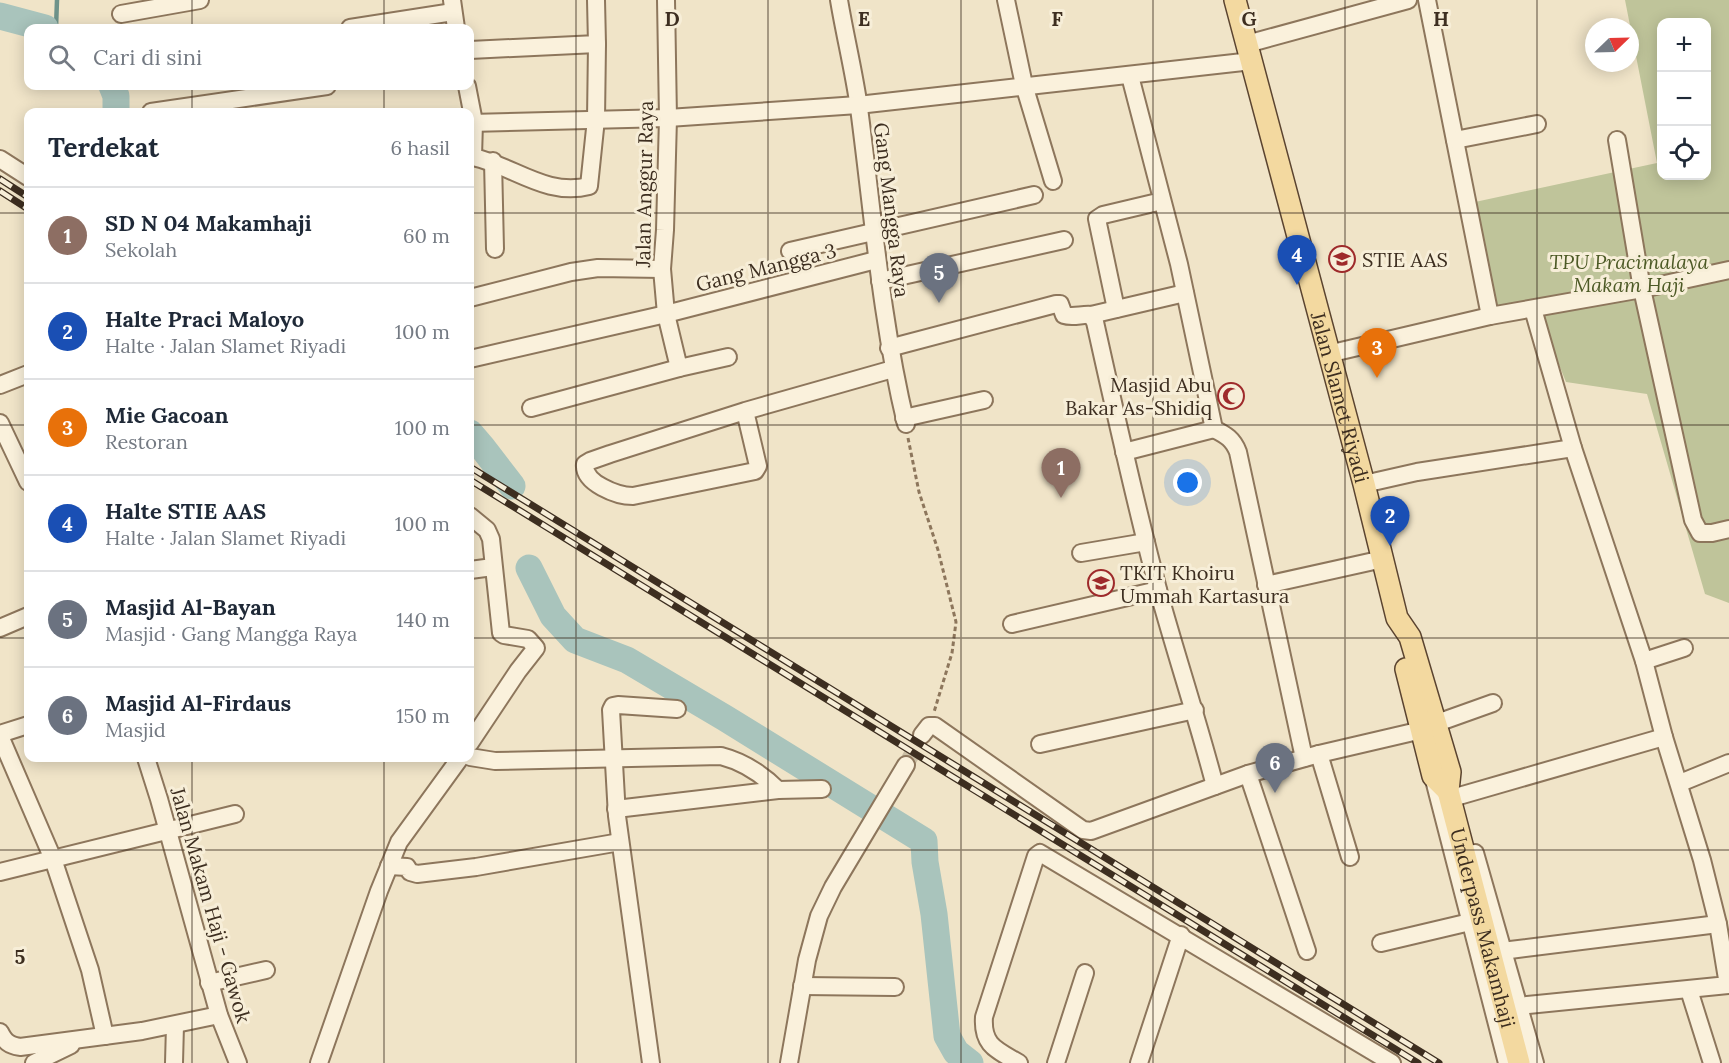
<!DOCTYPE html>
<html lang="id">
<meta charset="utf-8">
<style>
body{margin:0;font-family:Lora,serif;background:#f2f2f3;color:#1f2937}
.controls{position:absolute;right:18px;top:18px;display:grid;overflow:hidden;border-radius:12px;box-shadow:0 3px 15px #0003}
.controls button{width:54px;height:54px;display:grid;place-items:center;padding:0;border:0;border-bottom:2px solid #e0e1e3;background:#fff;color:#1f2937;font:30px sans-serif}
.compass{position:absolute;left:1585px;top:18px;width:54px;height:54px;border-radius:50%;background:#fff;box-shadow:0 3px 15px #0003;rotate:67deg}
.you{position:absolute;left:1188px;top:483px;width:21px;height:21px;margin:-15px;border:4px solid #fff;border-radius:50%;background:#1a73e8;box-shadow:0 0 0 9px #1a73e833}
.badge{display:grid;place-items:center;width:39px;height:39px;border-radius:50%;background:#0f766e;color:#fff;font-size:20px;font-weight:700}
.pin{position:absolute;translate:-50% -50px;filter:drop-shadow(0 2px 3px #0008)}
.pin::after{content:'';position:absolute;top:32px;width:21px;height:18px;background:inherit;clip-path:polygon(0 0,100% 0,50% 100%)}
.list{margin:0;padding:0;list-style:none}
h2{display:flex;justify-content:space-between;align-items:center;height:78px;margin:0;padding:0 24px;font-size:26px}
h2 small{font-size:20px;font-weight:400;color:#747a83}
.list li{display:grid;grid-template-columns:39px 1fr auto;gap:18px;align-items:center;box-sizing:border-box;height:96px;padding:0 24px;border-top:2px solid #e0e1e3}
.list b{display:block;font-size:22px;white-space:nowrap}
.list p{margin:0;font-size:20px;white-space:nowrap;color:#747a83}
.list em{font-size:20px;font-style:normal;color:#747a83}
.icon{flex:none;width:33px;height:33px;fill:none;stroke:currentColor;stroke-width:2;stroke-linecap:round;stroke-linejoin:round}
.map{position:relative;flex:none;width:1729px;height:1063px;overflow:hidden}
.search{position:absolute;background:#fff;box-shadow:0 3px 15px #0003;left:24px;top:24px;width:450px;height:66px;display:flex;align-items:center;gap:15px;box-sizing:border-box;padding:0 21px;border-radius:12px;color:#747a83;font-size:22px}
.panel{position:absolute;background:#fff;box-shadow:0 3px 15px #0003;left:24px;top:108px;width:450px;height:654px;border-radius:12px}
.map>svg:first-child{display:block}
.cemetery{fill:#bfc49a;fill-rule:evenodd}
.lines{fill:none;stroke-linecap:round;stroke-linejoin:round}
.stream{stroke:#6f938a;stroke-width:4.5}
.river{stroke:#a9c4bc;stroke-width:27}
.minor-tunnel{stroke:#ccc0a6;stroke-width:16;stroke-dasharray:16 8;stroke-linecap:butt}
.minor-casing{stroke:#8d765c;stroke-width:20}
.major-casing{stroke:#5b4430;stroke-width:24}
.path{stroke:#8d765c;stroke-width:3;stroke-dasharray:4.5 3;stroke-linecap:butt}
.minor{stroke:#faf1dc;stroke-width:16}
.major{stroke:#f3d9a0;stroke-width:21}
.rail-casing{stroke:#3d2e20;stroke-width:7}
.rail{stroke:#f7eed8;stroke-width:4.5;stroke-dasharray:14;stroke-linecap:butt}
.grid{fill:none;stroke:#3d2e20;stroke-width:1.5;stroke-opacity:0.55}
.labels{text-anchor:middle;dominant-baseline:central;stroke-width:6;stroke-linejoin:round;paint-order:stroke}
.street-label{font-size:20px;fill:#3d2e20;stroke:#f7eed8}
.poi-label{font-size:20px;fill:#3d2e20;stroke:#f7eed8;text-anchor:start}
.park-label{font-size:20px;font-style:italic;fill:#4d5a26;stroke:#f7eed8}
.grid-label{font-size:20px;text-anchor:middle;font-weight:bold;fill:#3d2e20;stroke:#f7eed8;stroke-width:6;stroke-linejoin:round;paint-order:stroke}
</style>
<div class="map">
<svg width="1729" height="1063" viewBox="0 0 1729 1063">
<rect width="100%" height="100%" fill="#f0e4c8"/>
<!-- cemetery -->
<path class="cemetery" d="M1625,0H1729V603L1705,594L1647,394L1566,382L1538,313L1495,323L1475,202L1657,163ZM1662,22H1706V176H1662Z"/>
<g class="lines">
<!-- stream -->
<polyline class="stream" points="56,28 57,0"/>
<!-- river -->
<g class="river">
<polyline points="0,16 45,28"/>
<polyline points="112,86 116,96 116,112"/>
<polyline points="470,433 482,447 512,486"/>
<polyline points="529,568 553,616 575,640 627,660 725,718 924,841 925,862 934,914 947,1036 956,1052 970,1063"/>
</g>
<!-- minor-tunnel -->
<polyline class="minor-tunnel" points="906,765 922,735"/>
<defs>
<g id="minor">
<polyline points="452,0 456,28"/>
<polyline points="666,0 668,118 665,230 662,269 666,314 679,368"/>
<path d="M839,0C845,36 854,72 859,108C873,214 881,320 906,424"/>
<polyline points="1006,0 1024,85 1053,181"/>
<polyline points="1427,0 1490,316"/>
<polyline points="121,14 200,0"/>
<polyline points="350,28 453,12"/>
<polyline points="1247,44 1408,0"/>
<polyline points="470,50 597,44 596,0"/>
<path d="M1130,76L1179,264L1214,429C1226,435 1233,439 1238,452L1304,758"/>
<path d="M467,86L474,122L473,157C514,166 546,197 589,186L596,119L597,44"/>
<polyline points="151,112 327,86"/>
<polyline points="470,123 668,118 858,105 1252,61"/>
<polyline points="1455,140 1537,124"/>
<polyline points="1617,140 1642,289 1693,520 1700,533 1712,533 1729,529"/>
<polyline points="0,159 28,177"/>
<polyline points="493,161 495,249"/>
<polyline points="790,251 1034,195"/>
<polyline points="880,281 1064,240"/>
<polyline points="470,298 571,272 598,268 662,269"/>
<polyline points="1116,309 1097,219 1103,215 1162,201"/>
<path d="M1091,315L1095,322C1115,412 1135,503 1159,593C1177,658 1198,721 1215,786"/>
<path d="M889,348L1056,304H1060L1064,315C1073,318 1082,314 1091,315L1185,293"/>
<polyline points="1328,354 1490,316 1642,289 1729,270"/>
<polyline points="470,359 666,314 876,260"/>
<polyline points="0,385 28,374"/>
<polyline points="531,408 679,368 728,357"/>
<path d="M745,411L758,466L755,471L633,496C617,496 583,483 585,464L590,461L610,454L745,411L893,369"/>
<polyline points="904,418 984,400"/>
<polyline points="0,423 28,482"/>
<polyline points="1124,452 1214,429"/>
<polyline points="1364,484 1417,472 1573,448"/>
<polyline points="470,516 487,530 491,539 501,633 504,635 528,639 536,648 518,671 470,743"/>
<polyline points="1081,553 1146,542"/>
<polyline points="470,570 493,567"/>
<polyline points="1266,585 1383,559"/>
<polyline points="1012,624 1158,590"/>
<polyline points="0,628 28,616"/>
<polyline points="1644,661 1684,648"/>
<polyline points="1437,723 1493,703"/>
<polyline points="0,734 28,725"/>
<polyline points="922,735 929,726 935,726 1083,830 1091,831 1248,774 1319,754 1422,730"/>
<polyline points="0,736 53,859 90,970 105,1036"/>
<polyline points="1040,744 1195,710"/>
<polyline points="1319,754 1350,857"/>
<path d="M470,757L495,761L721,756C744,762 761,773 778,790L822,789"/>
<polyline points="146,758 159,799 219,1015 238,1063"/>
<polyline points="1248,774 1307,951"/>
<polyline points="1433,776 1507,1063"/>
<polyline points="1680,783 1729,763"/>
<polyline points="1459,796 1664,737"/>
<polyline points="616,809 778,790"/>
<polyline points="1475,853 1535,1063"/>
<polyline points="389,866 407,867 410,872 417,874 476,867 620,842"/>
<polyline points="0,872 235,814"/>
<polyline points="1381,943 1470,922"/>
<polyline points="1502,951 1718,924"/>
<polyline points="209,983 266,970"/>
<polyline points="802,986 895,987"/>
<polyline points="1689,990 1712,1063"/>
<polyline points="1518,1006 1728,985 1718,924 1702,860 1664,737 1644,661 1573,448 1533,309"/>
<path d="M0,1032C5,1042 9,1045 20,1047L142,1031L219,1015"/>
<polyline points="34,1063 71,1045"/>
<polyline points="174,1063 175,1025"/>
<polyline points="319,1063 379,891 399,842 460,758"/>
<polyline points="651,1063 617,816 611,710 613,706 618,705 677,709"/>
<polyline points="789,1063 807,960 819,916 833,887 906,765"/>
<path d="M1019,1063C997,1050 982,1046 984,1017L1036,856L1040,853L1392,1063"/>
<polyline points="1056,1063 1085,973"/>
<polyline points="1139,1063 1181,935"/>
</g>
<g id="major">
<path id="s1" d="M1235,0L1364,484L1397,618L1410,637L1450,772L1448,791L1519,1063"/>
<polyline points="1406,669 1433,776 1448,791"/>
</g>
</defs>
<!-- minor casing -->
<use href="#minor" class="minor-casing"/>
<!-- major casing -->
<use href="#major" class="major-casing"/>
<!-- path -->
<polyline class="path" points="908,438 919,492 938,550 956,622 952,653 934,712"/>
<!-- minor -->
<use href="#minor" class="minor"/>
<!-- major -->
<use href="#major" class="major"/>
<defs>
<g id="rail">
<polyline points="0,179 28,197"/>
<polyline points="0,191 28,209"/>
<polyline points="470,467 1439,1063"/>
<polyline points="470,480 1418,1063"/>
</g>
</defs>
<!-- rail casing -->
<use href="#rail" class="rail-casing"/>
<!-- rail -->
<use href="#rail" class="rail"/>
</g>
<!-- grid -->
<path class="grid" d="M192,0V28M384,0V28M576,0V1063M768,0V1063M961,0V1063M1153,0V1063M1345,0V1063M1537,0V1063M192,86V112M384,86V112M0,213H28M470,213H1729M0,425H28M470,425H1729M0,638H28M470,638H1729M192,758V1063M384,758V1063M0,850H1729"/>
<!-- icons -->
<defs>
<symbol id="university-ring" viewBox="-11 -11 22 22"><circle r="9.5" fill="#f7eed8" stroke="#9e2a2b" stroke-width="1.5"/><path d="M0-5L7-2L0 1L-7-2ZM-4 1L0 2.5L4 1V4Q0 6-4 4Z" fill="#9e2a2b"/></symbol>
<symbol id="mosque-ring" viewBox="-11 -11 22 22"><circle r="9.5" fill="#f7eed8" stroke="#9e2a2b" stroke-width="1.5"/><path d="M3.5-4.9A6 6 0 1 0 3.5 4.9A5 5 0 1 1 3.5-4.9Z" fill="#9e2a2b"/></symbol>
<symbol id="school-ring" viewBox="-11 -11 22 22"><circle r="9.5" fill="#f7eed8" stroke="#9e2a2b" stroke-width="1.5"/><path d="M0-5L7-2L0 1L-7-2ZM-4 1L0 2.5L4 1V4Q0 6-4 4Z" fill="#9e2a2b"/></symbol>
</defs>
<g fill-rule="evenodd">
<use href="#university-ring" x="1327" y="244" width="30" height="30"/>
<use href="#mosque-ring" x="1216" y="381" width="30" height="30"/>
<use href="#school-ring" x="1086" y="568" width="30" height="30"/>
</g>
<g class="labels">
<!-- street labels -->
<g class="street-label">
<text transform="translate(644 184) rotate(-89)">Jalan Anggur Raya</text>
<text transform="translate(892 210) rotate(83)">Gang Mangga Raya</text>
<text transform="translate(766 267) rotate(-14)">Gang Mangga 3</text>
<text stroke="none"><textPath href="#s1" startOffset="411">Jalan Slamet Riyadi</textPath></text>
<text transform="translate(211 905) rotate(74)">Jalan Makam Haji - Gawok</text>
<text stroke="none"><textPath href="#s1" startOffset="963">Underpass Makamhaji</textPath></text>
</g>
<!-- poi labels -->
<g class="poi-label">
<text x="1362" y="259">STIE AAS</text>
<text x="1212" y="384" text-anchor="end">Masjid Abu<tspan x="1212" dy="23">Bakar As-Shidiq</tspan></text>
<text x="1120" y="572">TKIT Khoiru<tspan x="1120" dy="23">Ummah Kartasura</tspan></text>
</g>
<!-- park labels -->
<g class="park-label">
<text x="1629" y="261">TPU Pracimalaya<tspan x="1629" dy="23">Makam Haji</tspan></text>
</g>
</g>
<g class="grid-label">
<text x="672" y="26">D</text>
<text x="864" y="26">E</text>
<text x="1057" y="26">F</text>
<text x="1249" y="26">G</text>
<text x="1441" y="26">H</text>
<text x="20" y="964">5</text>
</g>
</svg>
<div class="controls">
<button>+</button>
<button>−</button>
<button><svg class="icon" aria-label="locate" viewBox="0 0 24 24"><circle cx="12" cy="12" r="6"/><path d="M12 2v4M12 18v4M2 12h4M18 12h4"/></svg></button>
</div>
<svg class="compass" viewBox="-18 -18 36 36"><path d="M0-13l5 13h-10z" fill="#e53935"/><path d="M0 13l5-13h-10z" fill="#747a83"/></svg>
<div class="you"></div>
<div class="pin badge" style="left:1061px;top:498px;background:#8d6e63">1</div>
<div class="pin badge" style="left:1390px;top:546px;background:#1a4fb4">2</div>
<div class="pin badge" style="left:1377px;top:378px;background:#e8710a">3</div>
<div class="pin badge" style="left:1297px;top:285px;background:#1a4fb4">4</div>
<div class="pin badge" style="left:939px;top:303px;background:#6b7280">5</div>
<div class="pin badge" style="left:1275px;top:793px;background:#6b7280">6</div>
<div class="search"><svg class="icon" aria-label="search" viewBox="0 0 24 24"><circle cx="10" cy="10" r="6"/><path d="M15 15l6 6"/></svg>Cari di sini</div>
<section class="panel">
<h2>Terdekat<small>6 hasil</small></h2>
<ul class="list">
<li><span class="badge" style="background:#8d6e63">1</span><div><b>SD N 04 Makamhaji</b><p>Sekolah</p></div><em>60 m</em></li>
<li><span class="badge" style="background:#1a4fb4">2</span><div><b>Halte Praci Maloyo</b><p>Halte · Jalan Slamet Riyadi</p></div><em>100 m</em></li>
<li><span class="badge" style="background:#e8710a">3</span><div><b>Mie Gacoan</b><p>Restoran</p></div><em>100 m</em></li>
<li><span class="badge" style="background:#1a4fb4">4</span><div><b>Halte STIE AAS</b><p>Halte · Jalan Slamet Riyadi</p></div><em>100 m</em></li>
<li><span class="badge" style="background:#6b7280">5</span><div><b>Masjid Al-Bayan</b><p>Masjid · Gang Mangga Raya</p></div><em>140 m</em></li>
<li><span class="badge" style="background:#6b7280">6</span><div><b>Masjid Al-Firdaus</b><p>Masjid</p></div><em>150 m</em></li>
</ul>
</section>
</div>
